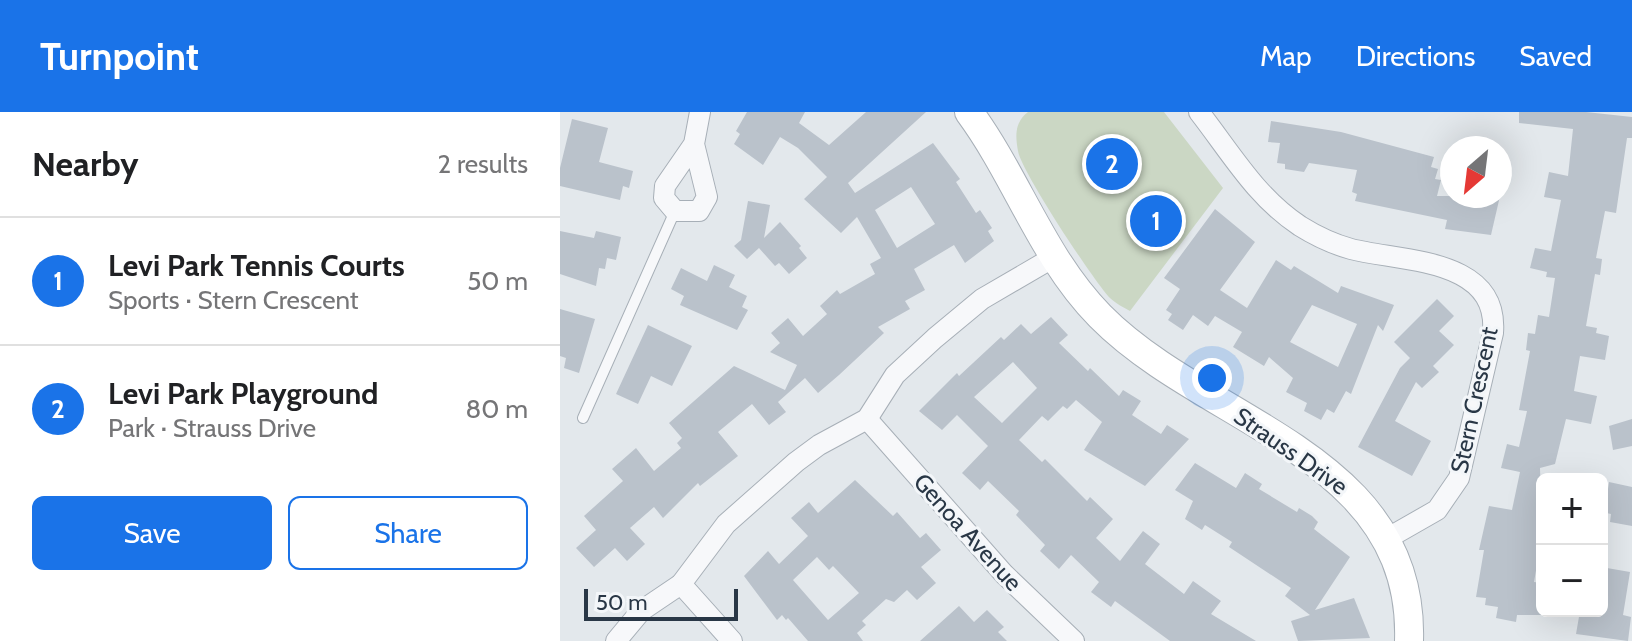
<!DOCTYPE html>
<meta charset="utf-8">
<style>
body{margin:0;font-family:Cabin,sans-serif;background:#f2f2f2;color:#202124}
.controls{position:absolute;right:24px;bottom:24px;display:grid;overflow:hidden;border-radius:12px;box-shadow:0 8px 32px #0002}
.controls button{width:72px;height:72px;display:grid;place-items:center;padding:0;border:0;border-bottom:2px solid #e0e0e0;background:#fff;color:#202124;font:40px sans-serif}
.compass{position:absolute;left:880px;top:24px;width:72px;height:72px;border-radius:50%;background:#fff;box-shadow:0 8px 32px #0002;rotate:208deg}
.scale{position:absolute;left:24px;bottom:20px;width:154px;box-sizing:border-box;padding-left:8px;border:4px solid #293746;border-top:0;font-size:22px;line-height:28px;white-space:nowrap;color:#293746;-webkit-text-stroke:6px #f3f6f9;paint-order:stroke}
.you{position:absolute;left:652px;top:266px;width:28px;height:28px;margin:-20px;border:6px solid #fff;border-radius:50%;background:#1a73e8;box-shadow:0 0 0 12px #1a73e833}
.badge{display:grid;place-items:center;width:52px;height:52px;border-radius:50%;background:#1a73e8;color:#fff;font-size:26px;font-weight:700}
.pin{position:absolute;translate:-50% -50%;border:4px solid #fff;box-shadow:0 2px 8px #0006}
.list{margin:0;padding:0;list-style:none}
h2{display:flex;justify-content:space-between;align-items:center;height:104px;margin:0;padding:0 32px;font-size:34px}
h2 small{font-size:26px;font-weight:400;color:#757577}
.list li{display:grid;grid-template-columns:52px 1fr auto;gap:24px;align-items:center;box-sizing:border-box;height:128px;padding:0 32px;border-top:2px solid #e0e0e0}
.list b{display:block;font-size:30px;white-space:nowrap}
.list p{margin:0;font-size:26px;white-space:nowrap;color:#757577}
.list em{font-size:26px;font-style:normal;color:#757577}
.actions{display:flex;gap:16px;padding:24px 32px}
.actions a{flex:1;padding:18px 0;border:2px solid #1a73e8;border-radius:12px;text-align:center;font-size:28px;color:#1a73e8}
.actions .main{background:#1a73e8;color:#fff}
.map{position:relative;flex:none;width:1072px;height:529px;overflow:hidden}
header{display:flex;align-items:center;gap:48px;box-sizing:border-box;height:112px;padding:0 40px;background:#1a73e8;color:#fff}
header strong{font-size:38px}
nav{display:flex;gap:44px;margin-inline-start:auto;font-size:28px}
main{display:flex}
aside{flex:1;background:#fff}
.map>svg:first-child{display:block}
.green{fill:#cbd7c4}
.building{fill:#bac2cb;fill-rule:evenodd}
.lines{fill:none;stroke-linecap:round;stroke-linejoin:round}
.lane-casing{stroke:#a7afb7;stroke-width:12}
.street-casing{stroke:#a7afb7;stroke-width:22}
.secondary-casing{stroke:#a7afb7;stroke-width:30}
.lane{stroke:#f7f8fa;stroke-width:10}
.street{stroke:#f7f8fa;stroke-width:20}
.secondary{stroke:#fff;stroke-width:28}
.labels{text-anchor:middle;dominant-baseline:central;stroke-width:6;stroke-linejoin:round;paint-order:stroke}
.street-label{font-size:24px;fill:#293746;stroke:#f3f6f9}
</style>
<header>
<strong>Turnpoint</strong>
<nav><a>Map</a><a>Directions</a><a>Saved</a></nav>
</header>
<main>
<aside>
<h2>Nearby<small>2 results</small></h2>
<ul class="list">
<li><span class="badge">1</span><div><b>Levi Park Tennis Courts</b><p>Sports · Stern Crescent</p></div><em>50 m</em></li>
<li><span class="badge">2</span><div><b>Levi Park Playground</b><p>Park · Strauss Drive</p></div><em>80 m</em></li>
</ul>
<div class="actions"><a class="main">Save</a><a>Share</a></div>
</aside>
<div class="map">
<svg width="1072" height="529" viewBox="0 0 1072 529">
<rect width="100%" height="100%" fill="#e3e8ec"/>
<!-- green -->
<path class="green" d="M468,0H604L663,76L570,199C563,195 555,191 550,186C533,168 461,59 458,39C455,23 455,10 468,0Z"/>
<!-- building -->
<g class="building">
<path d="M187,0H245L239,11L269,33L306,0H366L288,71L295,81L373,31L400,67L396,70L416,101L420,98L432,116L428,119L434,129L405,151L394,133L354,157L365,178L345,189L350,197L318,215L324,221L279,263L258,281L245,266L218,290L226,300L209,313L192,292L158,320L178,344L140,374L138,371L103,406L94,395L70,416L85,432L67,449L55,436L34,455L16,436L36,418L24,404L63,369L52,357L76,336L94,359L121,336L117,331L122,326L109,311L174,254L225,278L237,253L210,240L220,231L211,221L228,206L243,224L267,202L260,194L277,178L280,182L315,162L310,152L321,146L297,105L281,121L244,87L267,65L238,36L220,25L203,53L174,32L180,22L176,19ZM351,75L375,112L337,136L315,98Z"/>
<polygon points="959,0 1026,0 1072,5 1072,26 1067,26 1056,101 1045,99 1036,146 1042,147 1040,163 1035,162 1026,214 1037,216 1036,221 1049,224 1045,248 1020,244 1014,279 1037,284 1031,312 1006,307 995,352 980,356 982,424 974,470 982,471 982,503 957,503 956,510 936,506 938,495 925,493 926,486 916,485 924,438 919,438 929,394 952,398 960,360 941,356 947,332 959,335 967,299 959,298 970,239 966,238 968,221 975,222 978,203 989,205 995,166 986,165 987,160 970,156 975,136 991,139 1001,88 984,85 989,60 1008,64 1013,17 959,11"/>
<polygon points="12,7 48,16 39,50 73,59 69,76 63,74 60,88 0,74 0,56"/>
<polygon points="711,9 781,20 874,45 871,55 878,57 875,67 881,68 877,84 940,84 931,123 885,117 887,108 795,89 797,82 792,80 797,58 749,51 744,60 725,57 725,52 717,51 720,31 708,30"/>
<polygon points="188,89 210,93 204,126 220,110 241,134 239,136 247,146 229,162 219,151 215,154 199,136 187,147 174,134 181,128"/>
<path d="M655,97L695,130L660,178L687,196L716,148L731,158L734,154L778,181L781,174L834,193L823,219L818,213L791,282L786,279L774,301L767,297L761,308L744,299L747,291L726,280L733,266L709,245L704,254L673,235L682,220L655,204L648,214L633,203L623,218L608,208L612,202L606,198L620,177L604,166ZM752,193L797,212L778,255L730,230Z"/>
<polygon points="0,119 34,126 36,119 61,125 56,148 47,146 45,157 39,156 36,174 0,162"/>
<polygon points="154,153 175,163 169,175 187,184 182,195 188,198 177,218 120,193 124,184 111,177 121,156 147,169"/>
<polygon points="877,187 894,204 879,219 894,233 873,254 879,260 862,276 856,270 835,309 871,329 852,364 798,335 840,256 850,246 834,230"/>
<polygon points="0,197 35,207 19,261 4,256 6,246 0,244"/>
<path d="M491,205L508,223L499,231L528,259L530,256L559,284L563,278L581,289L572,303L601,322L607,313L629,327L585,374L524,338L542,310L516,288L507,297L503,294L488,309L482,304L459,328L482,350L485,347L527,389L530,385L553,407L536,426L560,449L583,419L600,432L585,452L624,482L633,469L661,489L651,502L696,529H610L555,489L551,495L531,480L539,470L511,443L499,457L480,439L485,433L456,403L459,399L428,369L420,378L402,361L428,334L397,303L382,318L359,299L397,261L399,264L441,225L444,228L461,212L471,222ZM453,250L477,276L442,311L414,285Z"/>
<polygon points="88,213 132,234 112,274 91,264 78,292 56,282"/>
<polygon points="1072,307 1072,334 1053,338 1049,314"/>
<polygon points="635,351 676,376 685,361 702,372 699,377 737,400 739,396 752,404 758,410 754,417 790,445 755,498 794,486 810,526 738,529 731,509 750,503 725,484 731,476 669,435 672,430 645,413 642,418 625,407 633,389 615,378"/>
<path d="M295,368L333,404L337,400L360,426L366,421L381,438L361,455L376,471L357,488L347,478L334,490L326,487L302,509L306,513L297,521L303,529H248L228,506L226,508L222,503L217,508L184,464L208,439L219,452L248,424L231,406L249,390L258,401ZM257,445L269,458L273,454L299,481L268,508L233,468Z"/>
<polygon points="1049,370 1072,375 1072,414 1050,410 1051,402 1042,400 1042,375 1048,377"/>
<polygon points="1047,456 1070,460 1063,503 1071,505 1068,529 1016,522 1020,499 1042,499 1042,469"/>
<polygon points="399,494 414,510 427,498 444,515 438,520 447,529 360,529"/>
</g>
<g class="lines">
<defs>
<polyline id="lane" points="23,306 115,99"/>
<g id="street">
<path d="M639,0C671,41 696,85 740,114C756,124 773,132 791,137C841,150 939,145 933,221L899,366L877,398L828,426"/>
<polyline points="134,32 147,85 139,99 115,99 104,86 105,74 134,32 140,0"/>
<polyline points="307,307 444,462 514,529"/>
<polyline points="121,472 172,529"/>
<polyline points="56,529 81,499 121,472 166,412 236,350 259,333 307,307 335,263 375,226 422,187 494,145"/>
</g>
<path id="secondary" d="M409,0C457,65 482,145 540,204C646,312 855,343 849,529"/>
</defs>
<!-- lane casing -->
<use href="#lane" class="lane-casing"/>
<!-- street casing -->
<use href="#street" class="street-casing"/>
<!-- secondary casing -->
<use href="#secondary" class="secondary-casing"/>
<!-- lane -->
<use href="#lane" class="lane"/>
<!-- street -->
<use href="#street" class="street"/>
<!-- secondary -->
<use href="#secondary" class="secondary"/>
</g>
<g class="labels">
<!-- street labels -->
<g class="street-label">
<text transform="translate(914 288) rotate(-78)">Stern Crescent</text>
<text transform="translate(731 339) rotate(35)">Strauss Drive</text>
<text transform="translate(408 420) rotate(48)">Genoa Avenue</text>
</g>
</g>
</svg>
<div class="controls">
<button>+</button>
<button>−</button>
</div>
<svg class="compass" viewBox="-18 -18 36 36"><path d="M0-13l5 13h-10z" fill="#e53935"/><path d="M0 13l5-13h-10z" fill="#757577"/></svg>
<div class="scale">50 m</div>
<div class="you"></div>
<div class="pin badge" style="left:596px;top:109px">1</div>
<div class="pin badge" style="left:552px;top:52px">2</div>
</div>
</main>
